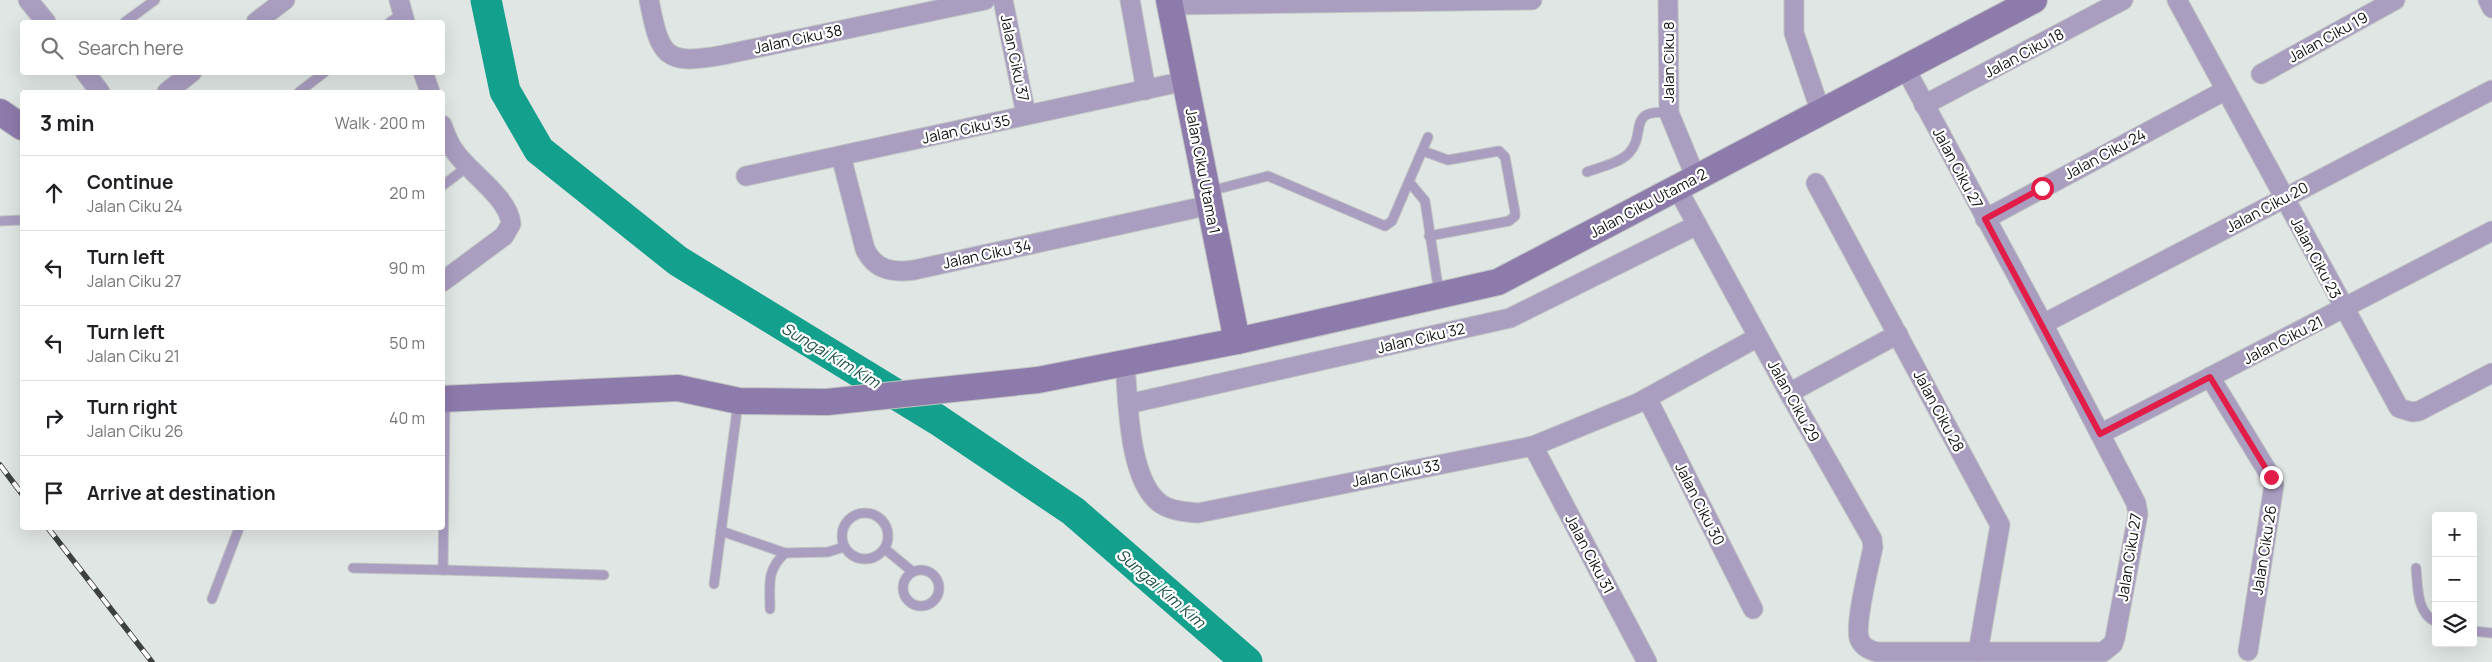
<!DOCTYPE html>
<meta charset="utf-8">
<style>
body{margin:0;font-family:Manrope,sans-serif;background:#f6f6f6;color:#202124}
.controls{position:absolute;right:15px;bottom:15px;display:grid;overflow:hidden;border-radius:5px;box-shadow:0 5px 20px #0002}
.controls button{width:45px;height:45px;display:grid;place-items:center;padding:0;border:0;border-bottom:1px solid #e0e0e0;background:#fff;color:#202124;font:25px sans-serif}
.stop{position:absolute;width:15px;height:15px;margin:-11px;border:4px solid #e11d48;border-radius:50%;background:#fff}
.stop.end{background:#e11d48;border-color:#fff;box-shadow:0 1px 5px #0008}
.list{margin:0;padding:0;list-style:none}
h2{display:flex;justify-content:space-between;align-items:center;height:65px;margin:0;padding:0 20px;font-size:21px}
h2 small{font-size:16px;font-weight:400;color:#757577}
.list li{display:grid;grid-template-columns:32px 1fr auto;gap:15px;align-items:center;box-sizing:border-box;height:75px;padding:0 20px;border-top:1px solid #e0e0e0}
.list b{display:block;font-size:19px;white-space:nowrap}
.list p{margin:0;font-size:16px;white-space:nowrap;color:#757577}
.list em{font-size:16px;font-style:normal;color:#757577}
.icon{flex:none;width:28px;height:28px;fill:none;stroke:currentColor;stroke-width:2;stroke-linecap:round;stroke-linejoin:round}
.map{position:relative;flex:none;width:2492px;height:662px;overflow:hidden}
.search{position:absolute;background:#fff;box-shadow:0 5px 20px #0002;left:20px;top:20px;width:425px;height:55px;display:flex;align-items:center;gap:12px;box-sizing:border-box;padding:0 18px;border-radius:5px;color:#757577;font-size:19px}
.panel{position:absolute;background:#fff;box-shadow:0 5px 20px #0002;left:20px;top:90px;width:425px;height:440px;border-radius:5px}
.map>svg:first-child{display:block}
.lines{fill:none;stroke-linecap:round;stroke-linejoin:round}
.river{stroke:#13a08c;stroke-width:31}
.lane-casing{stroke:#bfc4c2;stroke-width:11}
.street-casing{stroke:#bfc4c2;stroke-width:21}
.secondary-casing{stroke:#bfc4c2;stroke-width:28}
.lane{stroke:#a99dc0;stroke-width:9}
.street{stroke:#a99dc0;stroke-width:19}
.secondary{stroke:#8d7bac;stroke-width:26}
.rail-casing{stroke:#3d4040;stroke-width:5.5}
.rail{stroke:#fff;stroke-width:4;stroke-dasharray:11;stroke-linecap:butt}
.route{stroke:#e11d48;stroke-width:6}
.labels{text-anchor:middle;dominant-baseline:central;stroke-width:4.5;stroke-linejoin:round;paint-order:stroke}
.street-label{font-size:15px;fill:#101212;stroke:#fff}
.water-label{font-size:16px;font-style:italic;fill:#1e5248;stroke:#fff}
</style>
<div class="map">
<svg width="2492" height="662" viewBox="0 0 2492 662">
<rect width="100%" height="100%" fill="#e0e6e4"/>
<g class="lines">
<!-- river -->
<polyline class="river" points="486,0 505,91 539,150 678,261 938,420 1073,511 1247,662"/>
<defs>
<g id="lane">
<polyline points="125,22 155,0"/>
<polyline points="390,22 402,14"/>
<polyline points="299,92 325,72"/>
<polyline points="1423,151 1448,160 1499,151 1505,157 1515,212 1515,216 1509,221 1429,236"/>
<path d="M1587,172C1600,167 1620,163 1629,153C1647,134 1626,108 1669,113"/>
<polyline points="1410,183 1425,201 1439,293"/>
<polyline points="442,186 467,167"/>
<polyline points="1210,191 1268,176 1385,226 1392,221 1428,137"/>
<polyline points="0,221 22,220"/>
<circle cx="865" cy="536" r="23"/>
<path d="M721,531L785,553C766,571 770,584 770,609"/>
<polyline points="885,549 913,572"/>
<polyline points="785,553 828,552 844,547"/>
<polyline points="353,568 443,570 445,402"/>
<path d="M2416,568C2418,586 2416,613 2436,622"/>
<polyline points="443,570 604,575"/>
<circle cx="921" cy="588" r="18"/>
<polyline points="714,584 738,403"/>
<polyline points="212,599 239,528"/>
<polyline points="2473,631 2492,633"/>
</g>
<g id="street">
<polyline points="28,0 46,22"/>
<polyline points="399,0 405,22"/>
<path d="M649,0C660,56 664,66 723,55L985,0"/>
<polyline points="1003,0 1026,115"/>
<polyline points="1130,0 1146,90"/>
<polyline points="1668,0 1669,113 1696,178"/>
<polyline points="1794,0 1794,33 1821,113"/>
<polyline points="2177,0 2399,408 2412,412 2419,411 2492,373"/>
<polyline points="2488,0 2492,8"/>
<polyline points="1170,5 1532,0"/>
<polyline points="256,22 285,0"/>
<polyline points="85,72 100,92"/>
<polyline points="423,72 430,92"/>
<polyline points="2261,74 2395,0"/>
<polyline points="167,92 192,72"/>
<polyline points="1924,105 2123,0"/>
<path d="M442,125C446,135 449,145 456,153C471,174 509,198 511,224L504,236L442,282"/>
<path d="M841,156L865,249C875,270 892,273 914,270L1210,205"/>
<polyline points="746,176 1185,81"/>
<polyline points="1816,183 2000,525 1978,652"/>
<path d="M1677,188L1789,393L1872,539L1873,547C1869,567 1855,621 1859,638C1862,647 1869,650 1877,652H2103L2113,644L2115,638L2138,514L2136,503L2043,324L1905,68"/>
<polyline points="1985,219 2226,90"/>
<polyline points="2043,324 2492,90"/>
<path d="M1125,363C1128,400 1128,481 1161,504C1172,511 1186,512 1198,513L1533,446L1638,403L1758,337"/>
<polyline points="2210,377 2271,477 2274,485 2248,651"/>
<polyline points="1789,393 1898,334"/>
<polyline points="1647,398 1753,609"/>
<polyline points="1128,404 1510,318 1697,225"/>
<polyline points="2100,434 2492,231"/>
<polyline points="1533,446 1647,662"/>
</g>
<g id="secondary">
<polyline points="1169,0 1237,341"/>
<polyline points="0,112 22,127"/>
<polyline points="442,399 678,388 739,401 827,402 1038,380 1237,341 1498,282 2034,0"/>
</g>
</defs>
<!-- lane casing -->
<use href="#lane" class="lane-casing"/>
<!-- street casing -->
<use href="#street" class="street-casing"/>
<!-- secondary casing -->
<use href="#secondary" class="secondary-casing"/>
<!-- lane -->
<use href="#lane" class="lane"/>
<!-- street -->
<use href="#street" class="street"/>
<!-- secondary -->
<use href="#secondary" class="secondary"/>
<defs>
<g id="rail">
<polyline points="0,465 22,494"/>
<polyline points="48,528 152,662"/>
</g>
</defs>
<!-- rail casing -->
<use href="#rail" class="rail-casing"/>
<!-- rail -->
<use href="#rail" class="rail"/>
</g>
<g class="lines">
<!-- route -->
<polyline class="route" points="2042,188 1985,219 2100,434 2210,377 2271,477"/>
</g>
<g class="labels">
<!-- street labels -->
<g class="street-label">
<text transform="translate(2328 37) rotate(-29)">Jalan Ciku 19</text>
<text transform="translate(798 39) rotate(-12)">Jalan Ciku 38</text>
<text transform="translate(2024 53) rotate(-28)">Jalan Ciku 18</text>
<text transform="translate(1015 58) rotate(78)">Jalan Ciku 37</text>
<text transform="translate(1668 62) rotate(-90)">Jalan Ciku 8</text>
<text transform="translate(966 129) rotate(-12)">Jalan Ciku 35</text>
<text transform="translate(2105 154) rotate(-28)">Jalan Ciku 24</text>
<text transform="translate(1958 168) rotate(62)">Jalan Ciku 27</text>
<text transform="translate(1203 171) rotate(79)">Jalan Ciku Utama 1</text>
<text transform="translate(1648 203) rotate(-28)">Jalan Ciku Utama 2</text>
<text transform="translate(2267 207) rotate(-28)">Jalan Ciku 20</text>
<text transform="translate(987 254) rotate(-12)">Jalan Ciku 34</text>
<text transform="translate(2316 258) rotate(62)">Jalan Ciku 23</text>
<text transform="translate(1421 338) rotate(-13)">Jalan Ciku 32</text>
<text transform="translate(2283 340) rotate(-27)">Jalan Ciku 21</text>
<text transform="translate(1794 401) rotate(61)">Jalan Ciku 29</text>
<text transform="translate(1939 411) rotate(62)">Jalan Ciku 28</text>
<text transform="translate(1396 473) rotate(-11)">Jalan Ciku 33</text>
<text transform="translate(1700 504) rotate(63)">Jalan Ciku 30</text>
<text transform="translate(2264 550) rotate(-81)">Jalan Ciku 26</text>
<text transform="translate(1590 554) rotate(62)">Jalan Ciku 31</text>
<text transform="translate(2129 557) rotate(-81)">Jalan Ciku 27</text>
</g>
<!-- water labels -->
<g class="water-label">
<text transform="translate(831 355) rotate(31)">Sungai Kim Kim</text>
<text transform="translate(1161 588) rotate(41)">Sungai Kim Kim</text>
</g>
</g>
</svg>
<div class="controls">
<button>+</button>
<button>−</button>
<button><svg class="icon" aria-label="layers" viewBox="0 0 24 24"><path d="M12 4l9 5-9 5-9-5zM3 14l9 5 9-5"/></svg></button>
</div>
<div class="stop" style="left:2042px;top:188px"></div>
<div class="stop end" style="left:2271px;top:477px"></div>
<div class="search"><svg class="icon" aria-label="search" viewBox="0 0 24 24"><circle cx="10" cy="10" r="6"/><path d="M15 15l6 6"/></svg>Search here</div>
<section class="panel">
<h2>3 min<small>Walk · 200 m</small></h2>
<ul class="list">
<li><svg class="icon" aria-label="ahead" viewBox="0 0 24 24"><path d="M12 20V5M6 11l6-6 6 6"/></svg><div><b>Continue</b><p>Jalan Ciku 24</p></div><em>20 m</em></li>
<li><svg class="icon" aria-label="left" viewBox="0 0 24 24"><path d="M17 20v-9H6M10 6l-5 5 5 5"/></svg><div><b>Turn left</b><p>Jalan Ciku 27</p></div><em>90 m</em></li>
<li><svg class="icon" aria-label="left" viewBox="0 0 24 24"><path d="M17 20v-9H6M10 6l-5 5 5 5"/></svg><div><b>Turn left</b><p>Jalan Ciku 21</p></div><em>50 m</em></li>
<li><svg class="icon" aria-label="right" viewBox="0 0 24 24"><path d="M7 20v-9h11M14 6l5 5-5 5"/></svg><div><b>Turn right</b><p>Jalan Ciku 26</p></div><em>40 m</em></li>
<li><svg class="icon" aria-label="arrive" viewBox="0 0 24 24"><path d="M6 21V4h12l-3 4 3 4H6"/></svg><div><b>Arrive at destination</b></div></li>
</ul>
</section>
</div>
